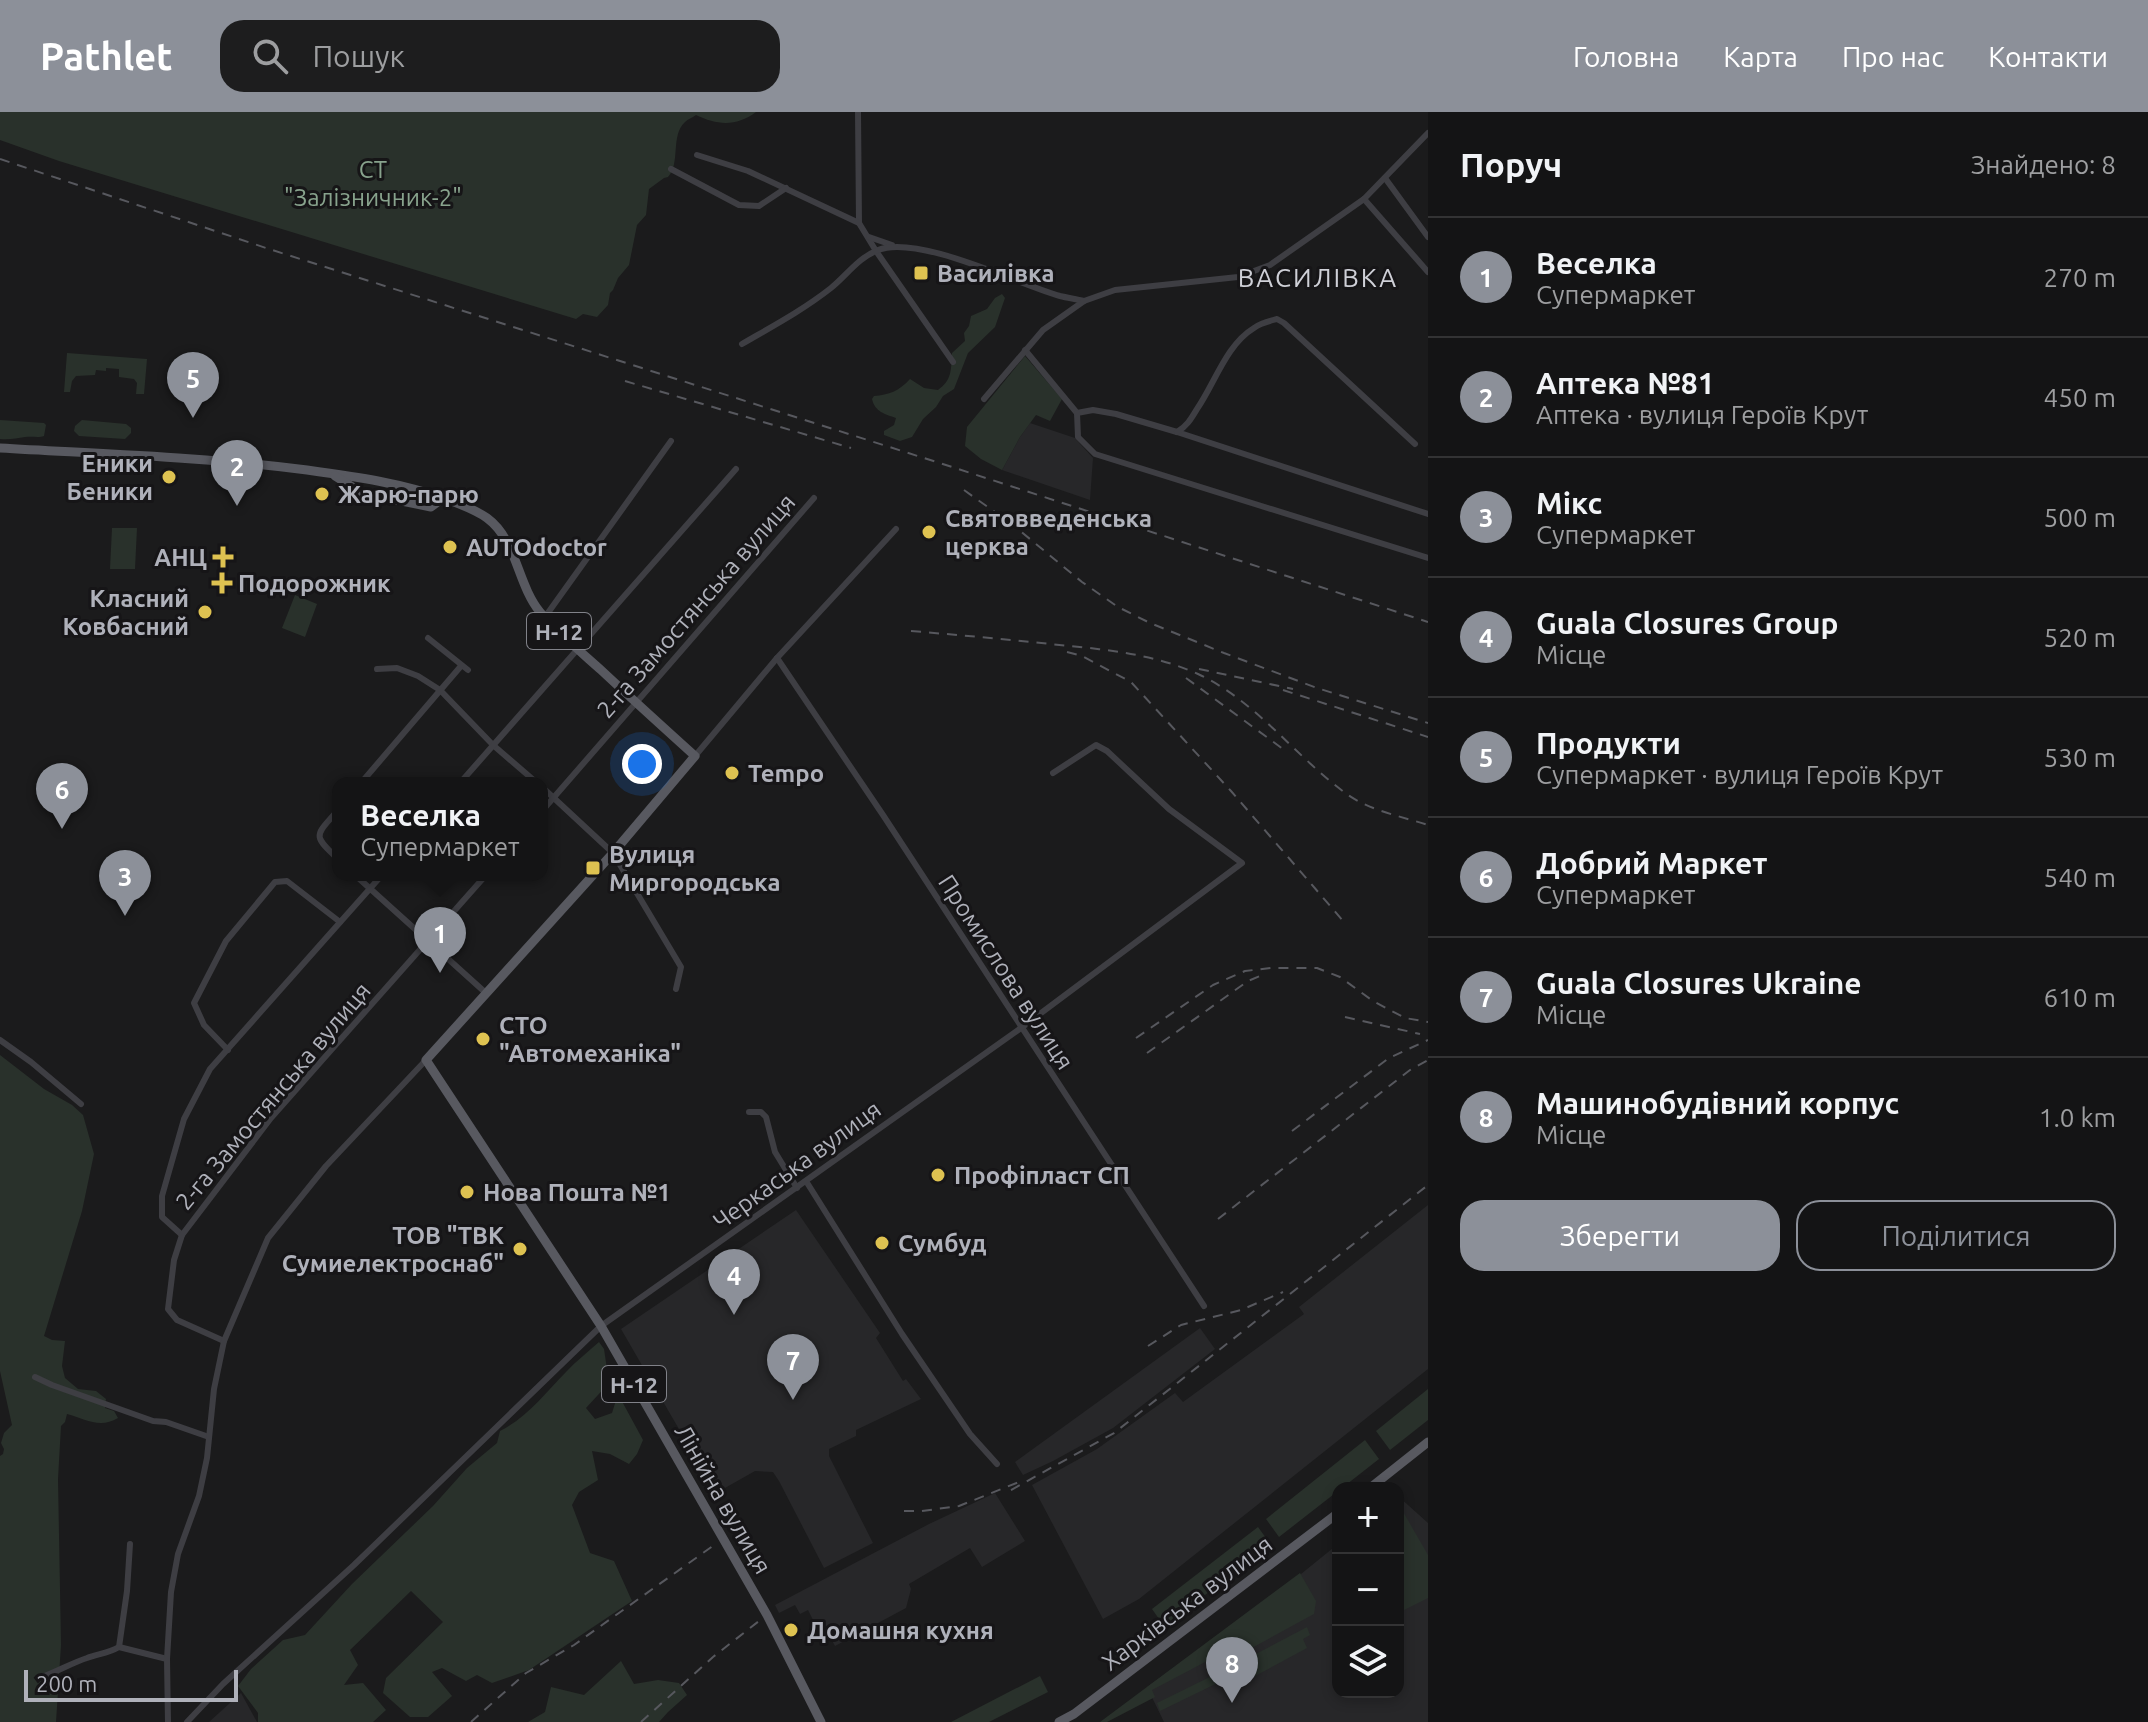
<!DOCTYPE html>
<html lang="uk">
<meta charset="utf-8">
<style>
body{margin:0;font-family:Ubuntu,sans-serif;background:#1d1d1e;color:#f1f3f6}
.controls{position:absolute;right:24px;bottom:24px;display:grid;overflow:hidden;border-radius:16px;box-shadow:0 4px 12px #0003}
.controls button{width:72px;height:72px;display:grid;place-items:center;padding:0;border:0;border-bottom:2px solid #333334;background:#141415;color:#f1f3f6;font:40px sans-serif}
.scale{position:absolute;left:24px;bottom:20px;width:214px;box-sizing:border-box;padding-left:8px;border:4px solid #afb1ba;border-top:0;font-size:22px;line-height:28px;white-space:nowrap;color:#afb1ba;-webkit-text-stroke:6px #161517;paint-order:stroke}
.you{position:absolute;left:642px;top:652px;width:28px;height:28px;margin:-20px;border:6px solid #fff;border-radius:50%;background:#1a73e8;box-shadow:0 0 0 12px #1a73e833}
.badge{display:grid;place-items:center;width:52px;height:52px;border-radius:50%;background:#8c9099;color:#fff;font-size:26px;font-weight:700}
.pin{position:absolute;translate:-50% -66px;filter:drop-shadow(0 2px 4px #0008)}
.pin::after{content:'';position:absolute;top:42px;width:28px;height:24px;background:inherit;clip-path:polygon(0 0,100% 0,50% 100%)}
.popup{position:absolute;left:332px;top:665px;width:216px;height:104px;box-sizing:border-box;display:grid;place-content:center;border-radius:16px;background:#141415;filter:drop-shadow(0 2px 6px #0005);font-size:26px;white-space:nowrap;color:#9d9ea0}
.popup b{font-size:30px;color:#f1f3f6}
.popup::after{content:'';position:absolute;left:50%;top:100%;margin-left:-16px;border:16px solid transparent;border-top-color:#141415}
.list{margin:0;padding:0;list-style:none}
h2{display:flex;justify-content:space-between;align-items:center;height:104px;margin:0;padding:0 32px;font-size:34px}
h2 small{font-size:26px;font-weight:400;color:#9d9ea0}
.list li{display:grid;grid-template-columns:52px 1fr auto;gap:24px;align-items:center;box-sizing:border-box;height:120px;padding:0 32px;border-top:2px solid #333334}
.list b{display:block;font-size:30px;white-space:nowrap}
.list p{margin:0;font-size:26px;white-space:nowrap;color:#9d9ea0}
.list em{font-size:26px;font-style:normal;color:#9d9ea0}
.actions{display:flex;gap:16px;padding:24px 32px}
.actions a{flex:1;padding:18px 0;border:2px solid #8c9099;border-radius:24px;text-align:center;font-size:28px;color:#8c9099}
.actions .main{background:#8c9099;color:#fff}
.icon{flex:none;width:44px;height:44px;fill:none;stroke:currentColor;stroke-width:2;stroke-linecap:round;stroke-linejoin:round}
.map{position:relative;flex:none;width:1428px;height:1610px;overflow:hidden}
header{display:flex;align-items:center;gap:48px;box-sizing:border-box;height:112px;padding:0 40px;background:#8c9099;color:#fff}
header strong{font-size:38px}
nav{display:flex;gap:44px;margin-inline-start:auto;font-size:28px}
.search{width:560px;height:72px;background:#1d1d1e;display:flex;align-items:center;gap:20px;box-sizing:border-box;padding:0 28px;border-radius:24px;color:#9d9ea0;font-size:30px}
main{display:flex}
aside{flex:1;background:#141415}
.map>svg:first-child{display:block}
.built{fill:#272729}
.green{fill:#29312b}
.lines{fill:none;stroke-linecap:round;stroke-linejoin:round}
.street{stroke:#3e3e43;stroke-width:6}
.primary{stroke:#585960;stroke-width:9}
.rail{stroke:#57585e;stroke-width:2;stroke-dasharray:10 8;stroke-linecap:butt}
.poi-dot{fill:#dec251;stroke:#161517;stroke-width:3}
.labels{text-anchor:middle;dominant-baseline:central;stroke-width:6;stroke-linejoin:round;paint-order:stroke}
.shield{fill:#161517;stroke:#818289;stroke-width:2}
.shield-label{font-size:22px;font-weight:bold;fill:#afb1ba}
.park-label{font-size:24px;fill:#88a38d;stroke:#161517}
.poi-label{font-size:24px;font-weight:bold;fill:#afb1ba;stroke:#161517;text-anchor:start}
.street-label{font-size:24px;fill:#afb1ba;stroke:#161517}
.neighbourhood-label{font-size:26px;letter-spacing:2px;fill:#cfd0d7;stroke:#161517}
</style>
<header>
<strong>Pathlet</strong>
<div class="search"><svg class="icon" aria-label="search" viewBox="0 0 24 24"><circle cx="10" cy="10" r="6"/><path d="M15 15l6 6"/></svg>Пошук</div>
<nav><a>Головна</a><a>Карта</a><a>Про нас</a><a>Контакти</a></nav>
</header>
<main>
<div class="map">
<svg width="1428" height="1610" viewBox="0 0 1428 1610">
<rect width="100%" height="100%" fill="#1b1b1c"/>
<!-- built -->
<g class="built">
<polygon points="1030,311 1075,326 1093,346 1090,388 1002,358 1020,325"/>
<polygon points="1428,1093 1428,1257 1139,1487 1103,1507 1032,1373 1097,1337 1175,1281 1183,1290 1304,1202 1299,1195"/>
<polygon points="796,1098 880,1221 876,1226 903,1269 906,1267 921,1287 856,1318 856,1324 829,1337 829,1344 873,1431 824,1456 779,1369 773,1360 755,1359 716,1381 621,1217"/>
<polygon points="1200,1216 1215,1237 1113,1316 1053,1349 1023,1363 1015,1350"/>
<polygon points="995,1381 1025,1429 982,1455 970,1436 909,1472 911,1477 906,1496 835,1534 826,1517 819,1520 808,1498 800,1502 795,1493 779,1501 775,1493 929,1412"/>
<polygon points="1398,1384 1428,1411 1428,1610 1164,1610 1147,1575 1285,1475 1338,1432 1338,1580 1398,1580"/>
<polygon points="241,1581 257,1610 209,1610"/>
</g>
<!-- green -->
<g class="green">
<path d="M0,0H756C736,15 717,13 696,3C692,6 688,7 685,10C670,24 681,51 668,65L664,66L649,77L646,103L637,113L629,153L618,166L613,178L610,181L608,193L597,205L583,202L576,207L59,49L0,28Z"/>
<path d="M1002,182L1005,186L995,215L968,241L954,277L943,284L936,295L923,307L912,325L900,329L884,323V319L894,313L896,306C885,302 875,300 872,287L874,284C889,283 899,279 910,267L924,276L938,278C952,268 951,258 952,241L965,229L964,221L969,214L971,204L987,197L995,186Z"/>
<polygon points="67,241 147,247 144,282 136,282 137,271 134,267 119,265 119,257 106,256 106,259 96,258 95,263 76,264 72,269 70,280 64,280"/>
<polygon points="1025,244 1062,287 1050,309 1036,303 1020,325 1002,358 981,347 965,334 967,315"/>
<path d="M0,308L44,311L46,313L44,324C38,326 33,324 25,325C17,326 10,328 0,327Z"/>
<polygon points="82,308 126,312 131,316 131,321 125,327 79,324 74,319 75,314"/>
<polygon points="112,416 137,416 135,457 110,457"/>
<polygon points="295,483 317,492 305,525 282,516"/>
<path d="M0,943L44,977L72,993L83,1003L94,1042L82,1099L44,1224L52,1228L65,1229L62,1254L65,1266L78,1277L96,1279L106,1287L105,1296L114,1299L118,1306C100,1317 85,1307 67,1302L65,1310L61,1314L58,1367L61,1533L56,1610H0V1344L3,1342L4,1337L1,1331L4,1321L12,1313L0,1259Z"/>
<path d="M599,1230L604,1237L609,1271L586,1296L595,1307L612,1301L618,1282L643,1328L637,1342L629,1352L610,1342L592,1339L598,1368L579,1380L572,1393L590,1441L614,1449L632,1489L529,1558L492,1571L477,1563L466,1569L442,1556L432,1560L452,1584L428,1605H410L383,1581L386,1566L443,1510L411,1479L350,1538L358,1553L344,1573L363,1571L386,1598L373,1610H258V1601L238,1574L251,1557L283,1528L305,1523L352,1472L433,1394L467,1356L497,1331L500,1319C528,1305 544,1282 566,1260C576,1249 588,1240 599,1230Z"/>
<polygon points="1428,1277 1428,1308 1390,1338 1376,1319"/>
<polygon points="1365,1328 1379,1347 1342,1376 1338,1376 1338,1379 1279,1425 1266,1407"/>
<polygon points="1398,1391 1428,1443 1428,1486 1398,1501"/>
<polygon points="1258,1415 1271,1433 1164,1514 1152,1497"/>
<polygon points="1300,1461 1316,1489 1314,1502 1230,1548 1215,1554 1211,1547 1152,1578 1155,1585 1107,1610 1100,1610"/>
<polygon points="1307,1515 1310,1523 1303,1527 1307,1536 1244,1570 1235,1553"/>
<polygon points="621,1549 634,1572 658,1568 679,1571 687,1583 668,1600 659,1610 528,1610 545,1600 551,1575 584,1583"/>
<polygon points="1230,1555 1234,1563 1160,1599 1157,1591"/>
<polygon points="1040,1564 1048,1580 989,1610 951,1610"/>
</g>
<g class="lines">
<!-- street -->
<g class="street">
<polyline points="858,0 859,111 876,139 953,250"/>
<polyline points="697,43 748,59 859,111"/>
<polyline points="671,57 739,93 759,94 786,76"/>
<polyline points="1385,66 1428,125"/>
<polyline points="1364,87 1428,160"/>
<polyline points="869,125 892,133"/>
<path d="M742,232C773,214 803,198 831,176C847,163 858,146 878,138C918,122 1018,172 1060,184C1068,186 1076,187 1084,189"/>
<polyline points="1025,238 1077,301 1093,298 1116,302 1177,320 1428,402"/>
<polyline points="984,287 1043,218 1084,189 1115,178 1238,165 1270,153 1364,87 1428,21"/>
<polyline points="1077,301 1078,325 1095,342 1428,446"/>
<path d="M1177,320C1187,314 1191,307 1197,297C1215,271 1226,233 1254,216C1260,211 1269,209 1277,207L1284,211L1415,332"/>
<polyline points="545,505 671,329"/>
<polyline points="428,526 468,558"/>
<polyline points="777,546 883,703 1204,1194"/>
<polyline points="377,557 397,556 418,564 440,578 493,633 537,671"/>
<polyline points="695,644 777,546 896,417"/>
<polyline points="361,671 461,554"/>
<polyline points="460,671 736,357"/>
<polyline points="542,675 613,741 681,855 676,877"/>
<path d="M338,698C316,724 311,722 338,747"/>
<polyline points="542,699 814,386"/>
<polyline points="355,763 487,882"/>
<polyline points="0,928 31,950 81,992"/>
<polyline points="228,938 204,913 194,891 226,829 275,770 287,769 340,810"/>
<polyline points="749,1000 761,1000 766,1005 775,1040 797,1076"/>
<polyline points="806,1069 902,1222 970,1322 997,1352"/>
<polyline points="182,1123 162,1105 162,1084 184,1007 210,957 382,763"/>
<polyline points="224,1229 177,1208 168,1197 174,1148 182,1123 271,1006 486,763"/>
<polyline points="35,1265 52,1273 153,1309 166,1310 209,1325"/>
<polyline points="119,1535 127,1479 130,1432"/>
<path d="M42,1565C58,1559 72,1551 87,1546C98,1542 109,1541 119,1535L167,1547"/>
<polyline points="168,1610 167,1547 171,1480 178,1442 199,1384 207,1346 214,1277 224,1229 268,1126 326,1054 426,948"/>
<polyline points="187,1610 223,1572 354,1453 601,1214 1021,916 1242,751 1169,697 1107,639 1096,633 1053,661"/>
</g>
<!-- primary -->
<g class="primary">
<path d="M0,336C103,342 205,345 307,358C358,365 401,371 449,388C462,393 476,398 487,406C517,428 517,472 540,500C558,521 581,540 601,558C632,587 664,616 695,644L613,741L426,948L601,1214L767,1503L821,1610"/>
<polyline points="335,364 362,381 431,395 443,386"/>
<polyline points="1370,1376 1428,1330"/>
<polyline points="1059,1610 1074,1602 1338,1401"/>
</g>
<!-- rail -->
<g class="rail">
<polyline points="0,47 269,137 949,354 1428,510"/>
<polyline points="625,269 851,336"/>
<polyline points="964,378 1013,413 1082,470 1118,495 1150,511 1224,541 1317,576 1428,611"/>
<path d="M911,519C958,523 1004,527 1050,532C1100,537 1152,541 1198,562C1256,589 1293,642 1344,680C1367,698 1400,704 1428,713"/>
<polyline points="1067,540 1082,544 1131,570 1231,679 1344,810"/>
<polyline points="1199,557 1293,577"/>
<polyline points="1186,566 1283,637"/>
<polyline points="1283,578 1428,625"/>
<polyline points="1345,905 1420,922"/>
<polyline points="1136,926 1213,873 1245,859 1271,856 1317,856 1340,865 1373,889 1405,906 1428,910"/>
<polyline points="1147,941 1248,869 1260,864"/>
<polyline points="1292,1019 1389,946 1428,928"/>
<polyline points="1218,1107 1410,958 1428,948"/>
<polyline points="1148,1234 1181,1213 1241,1198 1283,1180"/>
<polyline points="1011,1378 1114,1321 1428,1073"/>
<polyline points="904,1399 922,1399 959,1394 1019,1370"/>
<polyline points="471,1610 526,1561 574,1533 717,1431"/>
<polyline points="641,1610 713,1545 759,1509"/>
</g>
</g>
<!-- markers -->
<g class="poi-dot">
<rect x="913" y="153" width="16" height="16" rx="4"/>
<circle cx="169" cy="365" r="8"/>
<circle cx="322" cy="382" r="8"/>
<circle cx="929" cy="420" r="8"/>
<circle cx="450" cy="435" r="8"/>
<path d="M219 433h8v8h8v8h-8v8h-8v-8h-8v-8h8z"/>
<path d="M218 459h8v8h8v8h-8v8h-8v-8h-8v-8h8z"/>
<circle cx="205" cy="500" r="8"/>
<circle cx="732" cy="661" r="8"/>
<rect x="585" y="748" width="16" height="16" rx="4"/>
<circle cx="483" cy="927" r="8"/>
<circle cx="938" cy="1063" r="8"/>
<circle cx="467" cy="1080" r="8"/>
<circle cx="882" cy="1131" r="8"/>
<circle cx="520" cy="1137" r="8"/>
<circle cx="791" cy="1518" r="8"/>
</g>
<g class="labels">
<!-- shield labels -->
<g class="shield">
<rect x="527" y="501" width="64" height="36" rx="6"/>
<rect x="602" y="1254" width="64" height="36" rx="6"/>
</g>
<g class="shield-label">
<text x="559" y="519">Н-12</text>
<text x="634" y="1272">Н-12</text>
</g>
<!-- park labels -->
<g class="park-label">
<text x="373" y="57">СТ<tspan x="373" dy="28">"Залізничник-2"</tspan></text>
</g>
<!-- poi labels -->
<g class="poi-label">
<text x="937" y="161">Василівка</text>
<text x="153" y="351" text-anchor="end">Еники<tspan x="153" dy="28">Беники</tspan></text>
<text x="338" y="382">Жарю-парю</text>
<text x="945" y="406">Святовведенська<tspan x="945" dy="28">церква</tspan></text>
<text x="466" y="435">AUTOdoctor</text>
<text x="207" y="445" text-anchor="end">АНЦ</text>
<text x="238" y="471">Подорожник</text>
<text x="189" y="486" text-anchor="end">Класний<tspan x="189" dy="28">Ковбасний</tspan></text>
<text x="748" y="661">Tempo</text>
<text x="609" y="742">Вулиця<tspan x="609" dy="28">Миргородська</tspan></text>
<text x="499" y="913">СТО<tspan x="499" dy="28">"Автомеханіка"</tspan></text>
<text x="954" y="1063">Профіпласт СП</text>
<text x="483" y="1080">Нова Пошта №1</text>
<text x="504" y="1123" text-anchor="end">ТОВ "ТВК<tspan x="504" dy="28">Сумиелектроснаб"</tspan></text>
<text x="898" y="1131">Сумбуд</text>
<text x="807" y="1518">Домашня кухня</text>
</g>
<!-- street labels -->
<g class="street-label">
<text transform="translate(696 494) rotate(-49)">2-га Замостянська вулиця</text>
<text transform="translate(1006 860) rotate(57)">Промислова вулиця</text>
<text transform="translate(273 984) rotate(-50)">2-га Замостянська вулиця</text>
<text transform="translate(797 1053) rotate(-36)">Черкаська вулиця</text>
<text transform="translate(723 1387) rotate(60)">Лінійна вулиця</text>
<text transform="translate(1187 1491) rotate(-37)">Харківська вулиця</text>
</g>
<!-- neighbourhood labels -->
<g class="neighbourhood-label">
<text x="1318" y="165">ВАСИЛІВКА</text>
</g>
</g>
</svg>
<div class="controls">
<button>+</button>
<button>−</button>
<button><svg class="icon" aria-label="layers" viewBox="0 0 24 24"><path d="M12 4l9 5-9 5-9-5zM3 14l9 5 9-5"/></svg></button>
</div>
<div class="scale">200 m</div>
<div class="you"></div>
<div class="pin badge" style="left:440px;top:861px">1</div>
<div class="popup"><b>Веселка</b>Супермаркет</div>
<div class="pin badge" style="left:237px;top:394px">2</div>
<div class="pin badge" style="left:125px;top:804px">3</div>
<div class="pin badge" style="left:734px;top:1203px">4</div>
<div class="pin badge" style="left:193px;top:306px">5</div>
<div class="pin badge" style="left:62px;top:717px">6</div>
<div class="pin badge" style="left:793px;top:1288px">7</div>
<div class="pin badge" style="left:1232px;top:1591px">8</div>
</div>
<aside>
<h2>Поруч<small>Знайдено: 8</small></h2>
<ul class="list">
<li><span class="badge">1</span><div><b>Веселка</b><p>Супермаркет</p></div><em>270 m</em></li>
<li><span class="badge">2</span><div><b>Аптека №81</b><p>Аптека · вулиця Героїв Крут</p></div><em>450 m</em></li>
<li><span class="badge">3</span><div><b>Мікс</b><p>Супермаркет</p></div><em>500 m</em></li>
<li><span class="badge">4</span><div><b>Guala Closures Group</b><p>Місце</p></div><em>520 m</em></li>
<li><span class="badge">5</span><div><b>Продукти</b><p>Супермаркет · вулиця Героїв Крут</p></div><em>530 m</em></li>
<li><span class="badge">6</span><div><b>Добрий Маркет</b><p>Супермаркет</p></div><em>540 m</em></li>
<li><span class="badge">7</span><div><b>Guala Closures Ukraine</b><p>Місце</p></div><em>610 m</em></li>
<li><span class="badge">8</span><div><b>Машинобудівний корпус</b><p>Місце</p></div><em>1.0 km</em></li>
</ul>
<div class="actions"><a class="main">Зберегти</a><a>Поділитися</a></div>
</aside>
</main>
